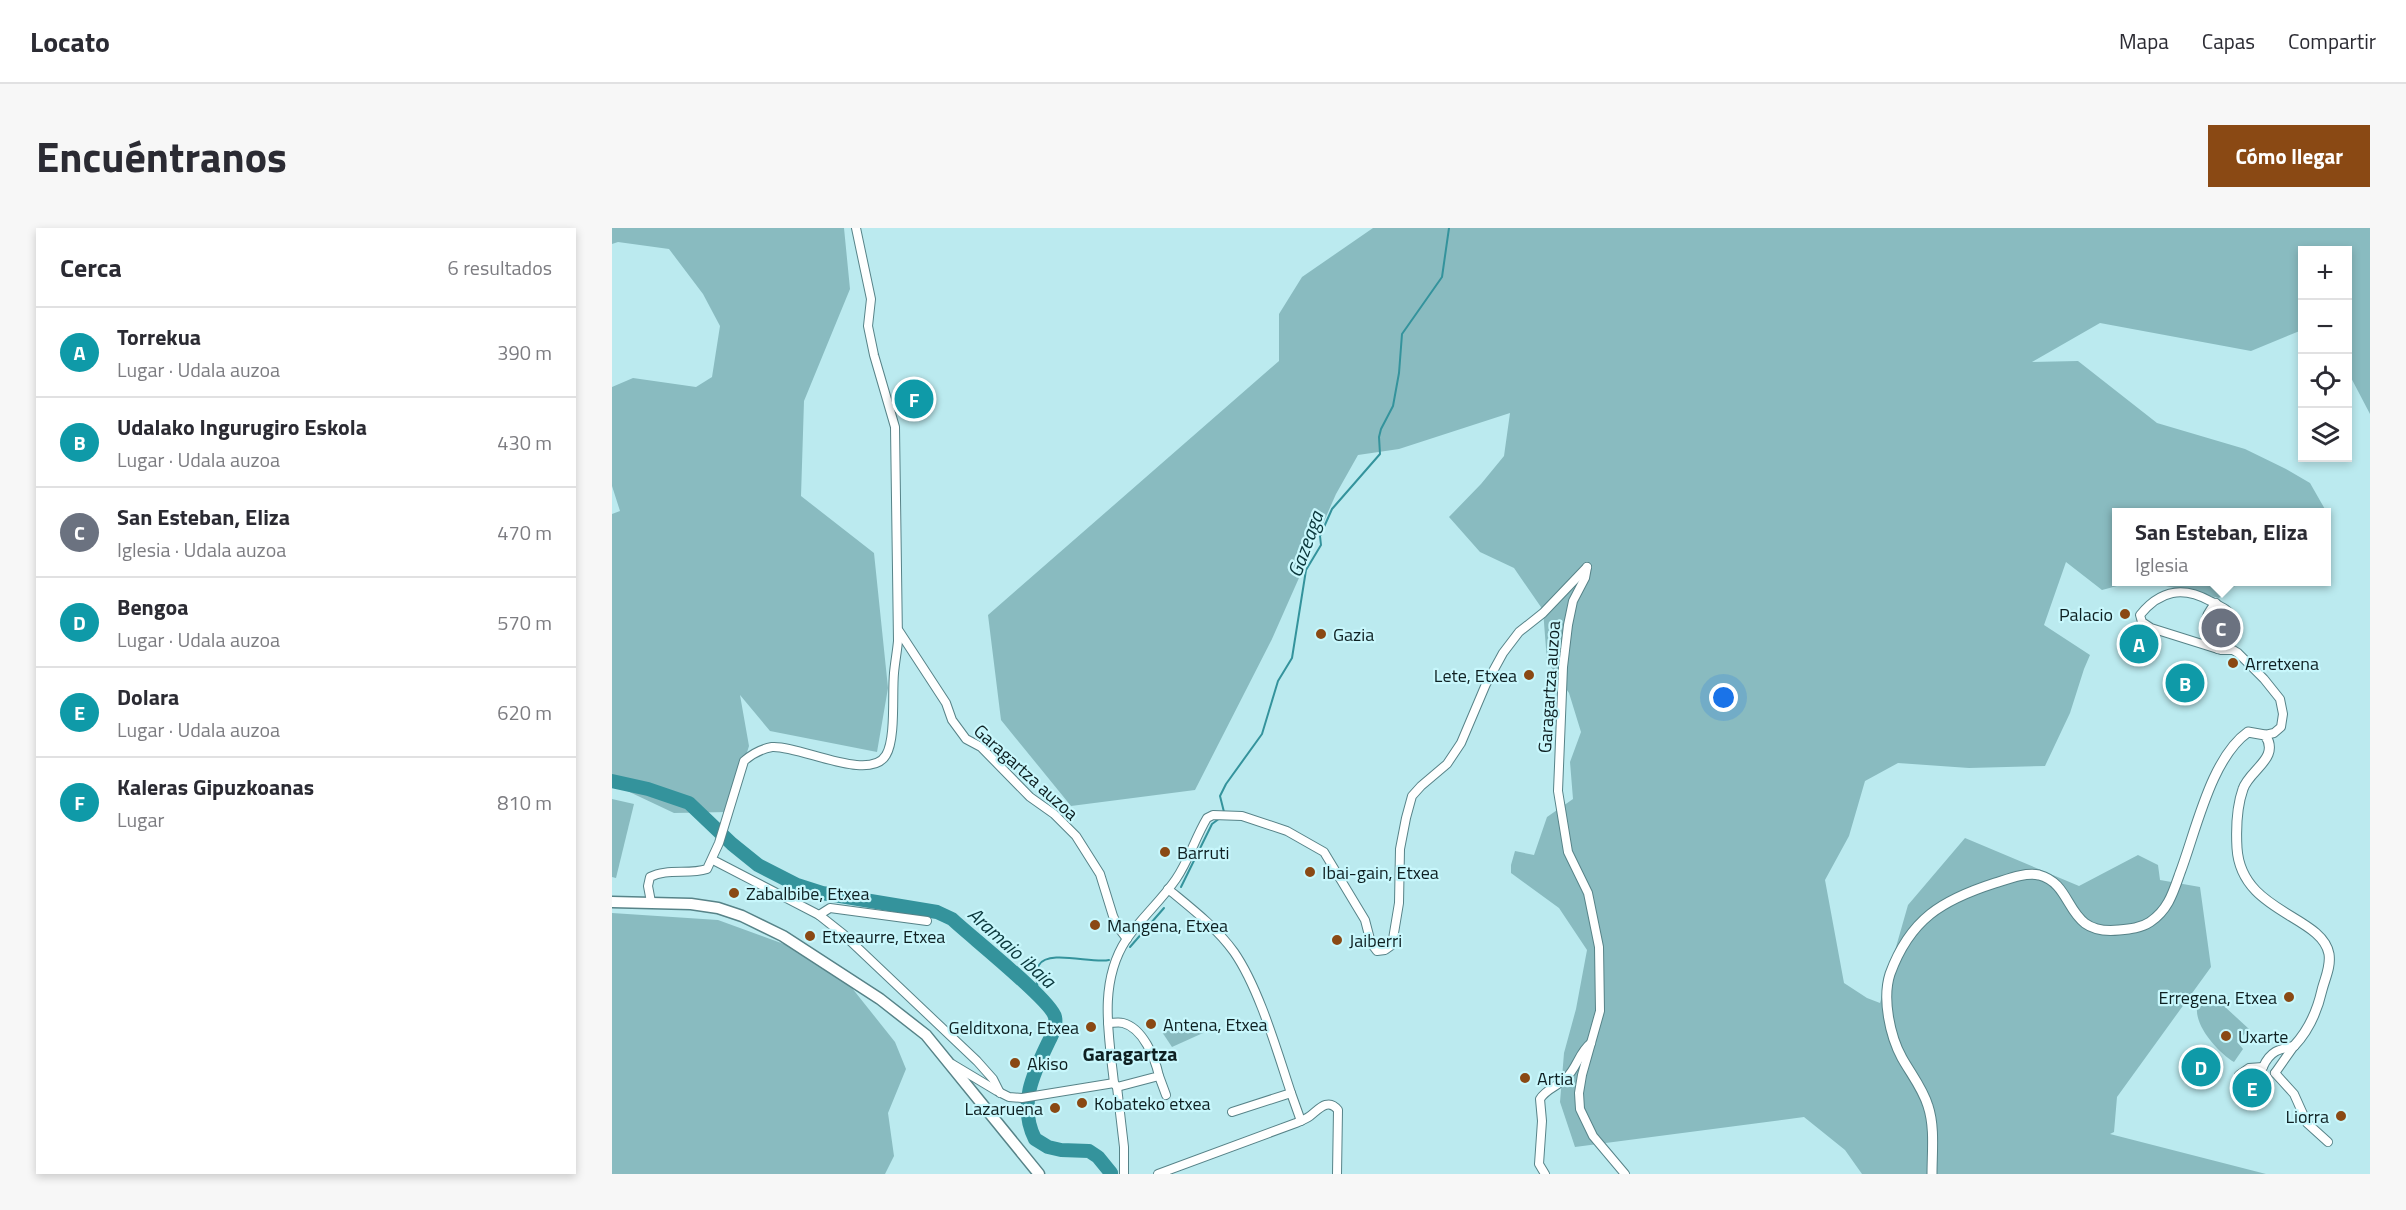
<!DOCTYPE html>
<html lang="es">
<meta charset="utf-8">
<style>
body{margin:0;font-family:"Titillium Web",sans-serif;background:#f7f7f7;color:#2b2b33}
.controls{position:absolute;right:18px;top:18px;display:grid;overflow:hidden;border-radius:0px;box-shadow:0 3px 9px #0003}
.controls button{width:54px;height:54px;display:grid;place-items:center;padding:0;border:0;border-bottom:2px solid #e1e1e2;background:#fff;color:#2b2b33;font:30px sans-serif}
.you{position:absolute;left:1112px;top:470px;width:21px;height:21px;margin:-15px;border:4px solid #fff;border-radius:50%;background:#1a73e8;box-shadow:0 0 0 9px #1a73e833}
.badge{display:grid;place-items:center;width:39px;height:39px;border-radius:50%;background:#8a4914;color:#fff;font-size:20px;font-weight:700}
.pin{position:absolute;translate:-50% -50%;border:3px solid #fff;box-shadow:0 2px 6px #0006}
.popup{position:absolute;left:1500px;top:280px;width:219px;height:78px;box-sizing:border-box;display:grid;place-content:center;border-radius:0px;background:#fff;filter:drop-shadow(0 2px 4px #0005);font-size:20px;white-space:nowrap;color:#7c7c81}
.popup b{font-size:22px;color:#2b2b33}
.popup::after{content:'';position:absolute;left:50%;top:100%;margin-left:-12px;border:12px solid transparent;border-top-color:#fff}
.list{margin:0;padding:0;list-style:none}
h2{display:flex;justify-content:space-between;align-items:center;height:78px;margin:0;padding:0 24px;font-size:26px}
h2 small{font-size:20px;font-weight:400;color:#7c7c81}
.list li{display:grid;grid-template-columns:39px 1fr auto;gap:18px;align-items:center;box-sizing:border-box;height:90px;padding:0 24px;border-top:2px solid #e1e1e2}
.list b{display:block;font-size:22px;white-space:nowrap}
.list p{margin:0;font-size:20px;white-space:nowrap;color:#7c7c81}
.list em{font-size:20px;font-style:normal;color:#7c7c81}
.icon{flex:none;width:33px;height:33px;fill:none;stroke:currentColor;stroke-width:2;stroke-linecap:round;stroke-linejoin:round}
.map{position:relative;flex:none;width:1758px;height:946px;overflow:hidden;border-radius:0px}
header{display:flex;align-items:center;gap:36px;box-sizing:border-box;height:84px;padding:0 30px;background:#fff;border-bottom:2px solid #e1e1e2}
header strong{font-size:28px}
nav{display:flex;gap:33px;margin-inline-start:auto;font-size:21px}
.intro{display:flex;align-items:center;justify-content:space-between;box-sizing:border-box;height:144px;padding:0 36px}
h1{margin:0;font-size:42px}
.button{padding:15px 27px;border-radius:0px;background:#8a4914;color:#fff;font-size:21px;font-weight:700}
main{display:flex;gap:36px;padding:0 36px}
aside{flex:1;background:#fff;border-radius:0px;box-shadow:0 3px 9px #0003}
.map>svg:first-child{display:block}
.green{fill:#89bbc0}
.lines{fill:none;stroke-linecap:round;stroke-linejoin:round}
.stream{stroke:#34939c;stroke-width:2}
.river{stroke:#34939c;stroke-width:14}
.minor-casing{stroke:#578388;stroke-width:10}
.tertiary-casing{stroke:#578388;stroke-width:11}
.secondary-casing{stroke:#578388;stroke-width:13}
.minor{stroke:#fff;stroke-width:8}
.tertiary{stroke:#fff;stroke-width:9}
.secondary{stroke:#fff;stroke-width:10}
.poi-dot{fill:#8a4914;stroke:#c8f7fc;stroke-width:2}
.labels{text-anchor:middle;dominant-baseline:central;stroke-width:4.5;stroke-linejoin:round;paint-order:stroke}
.poi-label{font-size:18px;fill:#0e2022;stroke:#c8f7fc;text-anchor:start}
.street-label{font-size:18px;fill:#0e2022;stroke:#c8f7fc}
.water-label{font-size:20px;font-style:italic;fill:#0b383c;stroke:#c8f7fc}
.neighbourhood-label{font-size:20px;font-weight:bold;fill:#0e2022;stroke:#c8f7fc}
</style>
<header>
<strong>Locato</strong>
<nav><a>Mapa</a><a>Capas</a><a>Compartir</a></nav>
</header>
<div class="intro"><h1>Encuéntranos</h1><a class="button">Cómo llegar</a></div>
<main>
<aside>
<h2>Cerca<small>6 resultados</small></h2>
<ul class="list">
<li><span class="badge" style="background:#0f9aa8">A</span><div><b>Torrekua</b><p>Lugar · Udala auzoa</p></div><em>390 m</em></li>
<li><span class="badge" style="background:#0f9aa8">B</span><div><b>Udalako Ingurugiro Eskola</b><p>Lugar · Udala auzoa</p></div><em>430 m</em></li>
<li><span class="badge" style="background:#6b7280">C</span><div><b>San Esteban, Eliza</b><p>Iglesia · Udala auzoa</p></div><em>470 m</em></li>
<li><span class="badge" style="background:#0f9aa8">D</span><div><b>Bengoa</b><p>Lugar · Udala auzoa</p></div><em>570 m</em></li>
<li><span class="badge" style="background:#0f9aa8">E</span><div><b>Dolara</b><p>Lugar · Udala auzoa</p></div><em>620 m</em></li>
<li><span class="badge" style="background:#0f9aa8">F</span><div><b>Kaleras Gipuzkoanas</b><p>Lugar</p></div><em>810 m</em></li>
</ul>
</aside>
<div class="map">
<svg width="1758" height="946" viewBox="0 0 1758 946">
<rect width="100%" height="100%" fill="#bbeaef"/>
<!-- green -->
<g class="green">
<polygon points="0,0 232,0 238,61 192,173 189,268 262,325 276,460 265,524 158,503 128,467 137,518 116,584 62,585 9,560 0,552 0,286 8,283 0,258 0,159 21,150 84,159 100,149 108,98 91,66 57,21 6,14 0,16"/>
<polygon points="761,0 1758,0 1758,186 1736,144 1736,22 1690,22 1690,102 1639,123 1488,95 1420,134 1466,133 1545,195 1633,221 1674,241 1698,255 1718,290 1714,295 1714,284 1504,284 1504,354 1520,354 1490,362 1454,334 1432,397 1478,427 1472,441 1458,485 1433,538 1357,540 1286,535 1253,553 1237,608 1213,652 1232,755 1255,770 1268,775 1296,677 1353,610 1467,658 1526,627 1546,637 1548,652 1588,659 1599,739 1505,869 1502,904 1498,906 1654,946 1250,946 1233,922 1192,889 963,919 948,874 952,825 964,781 975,722 947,680 899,645 899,637 903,623 922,627 935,589 961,571 958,534 969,504 957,465 935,433 931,382 902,340 868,324 837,289 869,256 892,228 898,185 787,221 746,227 724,266 660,411 583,562 459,578 389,492 376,387 667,133 667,86 690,49"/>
<polygon points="1536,354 1628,354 1607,370"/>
<polygon points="0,571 22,576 4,650 0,649"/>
<polygon points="0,685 106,692 180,719 236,755 283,814 294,841 276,885 282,928 273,946 0,946"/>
<path d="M1591,777L1612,778L1637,801L1625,814L1631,821L1622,834C1607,825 1583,799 1585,780Z"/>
<polygon points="586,794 591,805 560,819 550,804"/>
</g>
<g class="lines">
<!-- stream -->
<g class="stream">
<polyline points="612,584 608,568 614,556 650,506 666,453 680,430 694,342 709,317 708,308 720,281 768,226 767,209 769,201 781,178 787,145 790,106 830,49 837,0"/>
<polyline points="569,659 600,596 608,590"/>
<polyline points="518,719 552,680"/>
<path d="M426,766C426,758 422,744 427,737C436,721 481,736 497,732"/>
</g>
<!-- river -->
<path class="river" d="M0,553L36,561L77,575L120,616L146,637L185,657L210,665L325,684L340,691C358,708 439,772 443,789C445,798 440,807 436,815C421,846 406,877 423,911L436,919L449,922L477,923L486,929L499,945"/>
<defs>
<g id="minor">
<polyline points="975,339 973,350 961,373 956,397 951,439 946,563 956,624 976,665 987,719 988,783 970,847 967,865 968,881 981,908 1013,946"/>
<path d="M1604,375C1586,394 1595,401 1606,421"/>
<path d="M1624,392C1616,381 1610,379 1598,373C1571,358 1548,362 1528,387L1530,394L1539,400L1609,422H1621L1626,425L1652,451L1668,471L1671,486L1669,499L1662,505L1653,507"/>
<polyline points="287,403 334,475 340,492 354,511 369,519 418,569 442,586 464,608 488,646 501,688 506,699 515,711"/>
<polyline points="101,632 207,687 231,706 365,833 381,851 388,865"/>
<path d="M556,661C579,680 604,699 622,724C647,760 665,823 679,865"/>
<path d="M39,674L36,658L38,649C55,640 77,647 95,641L107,615L132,533C140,526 149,521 160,519C187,517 258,555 274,527C284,511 280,465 282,445C283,434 285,424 286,413L283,199L262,127L256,98L259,71L244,0"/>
<polyline points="207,687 218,680 315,693"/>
<path d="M496,795C501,795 507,794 511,795C531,800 543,830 547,848L505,859"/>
<polyline points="340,836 385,863 397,869 410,870 502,855"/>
<path d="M1651,839C1658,823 1667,821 1682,818"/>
<polyline points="1663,845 1682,866 1695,895 1716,914"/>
<polyline points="1663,845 1682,818"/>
<polyline points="1627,847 1637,840 1651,839"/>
<polyline points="547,848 554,867"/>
<polyline points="620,884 679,865 689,893"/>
<path d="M512,946V919L505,859L502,855C497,808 486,755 514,712C529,690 549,673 564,651C577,632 583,610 595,590L601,587L630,588L675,603L712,624L753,692L759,715L765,723L773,722L780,717L787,675L788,621L794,590L800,568L809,558L835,536L849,515L874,456L891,425L907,404L931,385L975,339"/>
<path d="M546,946L684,895C689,893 694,891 698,888C706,882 716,869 726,882L725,946"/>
<path d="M933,946L927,936L930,893L928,871C934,861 946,858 954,850C965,840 967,824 979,815"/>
</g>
<path id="tertiary" d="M1320,946C1320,924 1323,899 1316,878C1311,861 1299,846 1290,830C1278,808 1270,771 1278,746C1298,691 1330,672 1383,655C1396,651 1413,644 1427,647C1465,657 1451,708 1507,702C1518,701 1529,700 1538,694C1556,682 1561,665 1568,645C1584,603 1599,530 1636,504L1653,507C1669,530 1637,542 1631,561C1625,578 1624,602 1625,620C1629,685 1710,687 1717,726C1719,739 1713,750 1710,762C1705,784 1697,802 1682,818"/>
<polyline id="secondary" points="0,674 79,676 106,680 130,688 171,708 268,771 314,807 427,946"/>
</defs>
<!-- minor casing -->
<use href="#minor" class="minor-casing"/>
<!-- tertiary casing -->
<use href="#tertiary" class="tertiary-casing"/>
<!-- secondary casing -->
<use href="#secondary" class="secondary-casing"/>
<!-- minor -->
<use href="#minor" class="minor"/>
<!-- tertiary -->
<use href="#tertiary" class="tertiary"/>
<!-- secondary -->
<use href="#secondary" class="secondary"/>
</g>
<!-- markers -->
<g class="poi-dot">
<circle cx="1513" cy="386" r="6"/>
<circle cx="709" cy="406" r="6"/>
<circle cx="1621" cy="435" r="6"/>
<circle cx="917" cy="447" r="6"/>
<circle cx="553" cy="624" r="6"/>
<circle cx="698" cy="644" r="6"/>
<circle cx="122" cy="665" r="6"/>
<circle cx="483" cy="697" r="6"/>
<circle cx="198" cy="708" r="6"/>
<circle cx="725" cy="712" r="6"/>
<circle cx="1677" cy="769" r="6"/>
<circle cx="539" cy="796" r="6"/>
<circle cx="479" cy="799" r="6"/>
<circle cx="1614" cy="808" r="6"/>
<circle cx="403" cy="835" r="6"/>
<circle cx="913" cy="850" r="6"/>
<circle cx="470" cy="875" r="6"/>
<circle cx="443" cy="880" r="6"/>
<circle cx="1729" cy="888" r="6"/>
</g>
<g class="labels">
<!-- poi labels -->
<g class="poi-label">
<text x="1501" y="386" text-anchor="end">Palacio</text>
<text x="721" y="406">Gazia</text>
<text x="1633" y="435">Arretxena</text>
<text x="905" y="447" text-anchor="end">Lete, Etxea</text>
<text x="565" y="624">Barruti</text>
<text x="710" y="644">Ibai-gain, Etxea</text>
<text x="134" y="665">Zabalbibe, Etxea</text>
<text x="495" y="697">Mangena, Etxea</text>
<text x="210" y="708">Etxeaurre, Etxea</text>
<text x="737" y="712">Jaiberri</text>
<text x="1665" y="769" text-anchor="end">Erregena, Etxea</text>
<text x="551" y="796">Antena, Etxea</text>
<text x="467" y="799" text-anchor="end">Gelditxona, Etxea</text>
<text x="1626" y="808">Uxarte</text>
<text x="415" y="835">Akiso</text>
<text x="925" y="850">Artia</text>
<text x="482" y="875">Kobateko etxea</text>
<text x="431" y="880" text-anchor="end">Lazaruena</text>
<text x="1717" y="888" text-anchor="end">Liorra</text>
</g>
<!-- street labels -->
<g class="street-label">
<text transform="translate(937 459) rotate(-86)">Garagartza auzoa</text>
<text transform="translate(414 544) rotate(42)">Garagartza auzoa</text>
</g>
<!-- water labels -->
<g class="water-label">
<text transform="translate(693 316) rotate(-70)">Gazeaga</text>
<text transform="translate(400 719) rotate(42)">Aramaio ibaia</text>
</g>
<!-- neighbourhood labels -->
<g class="neighbourhood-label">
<text x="518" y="825">Garagartza</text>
</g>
</g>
</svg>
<div class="controls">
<button>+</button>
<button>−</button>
<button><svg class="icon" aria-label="locate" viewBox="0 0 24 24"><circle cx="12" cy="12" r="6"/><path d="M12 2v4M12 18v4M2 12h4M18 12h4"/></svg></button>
<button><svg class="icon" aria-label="layers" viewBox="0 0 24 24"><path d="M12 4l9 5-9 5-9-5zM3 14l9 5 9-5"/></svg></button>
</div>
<div class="you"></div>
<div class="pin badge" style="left:1527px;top:416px;background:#0f9aa8">A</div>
<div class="pin badge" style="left:1573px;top:455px;background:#0f9aa8">B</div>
<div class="pin badge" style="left:1609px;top:400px;background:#6b7280">C</div>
<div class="popup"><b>San Esteban, Eliza</b>Iglesia</div>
<div class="pin badge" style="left:1589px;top:839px;background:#0f9aa8">D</div>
<div class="pin badge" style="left:1640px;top:860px;background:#0f9aa8">E</div>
<div class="pin badge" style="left:302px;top:171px;background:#0f9aa8">F</div>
</div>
</main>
